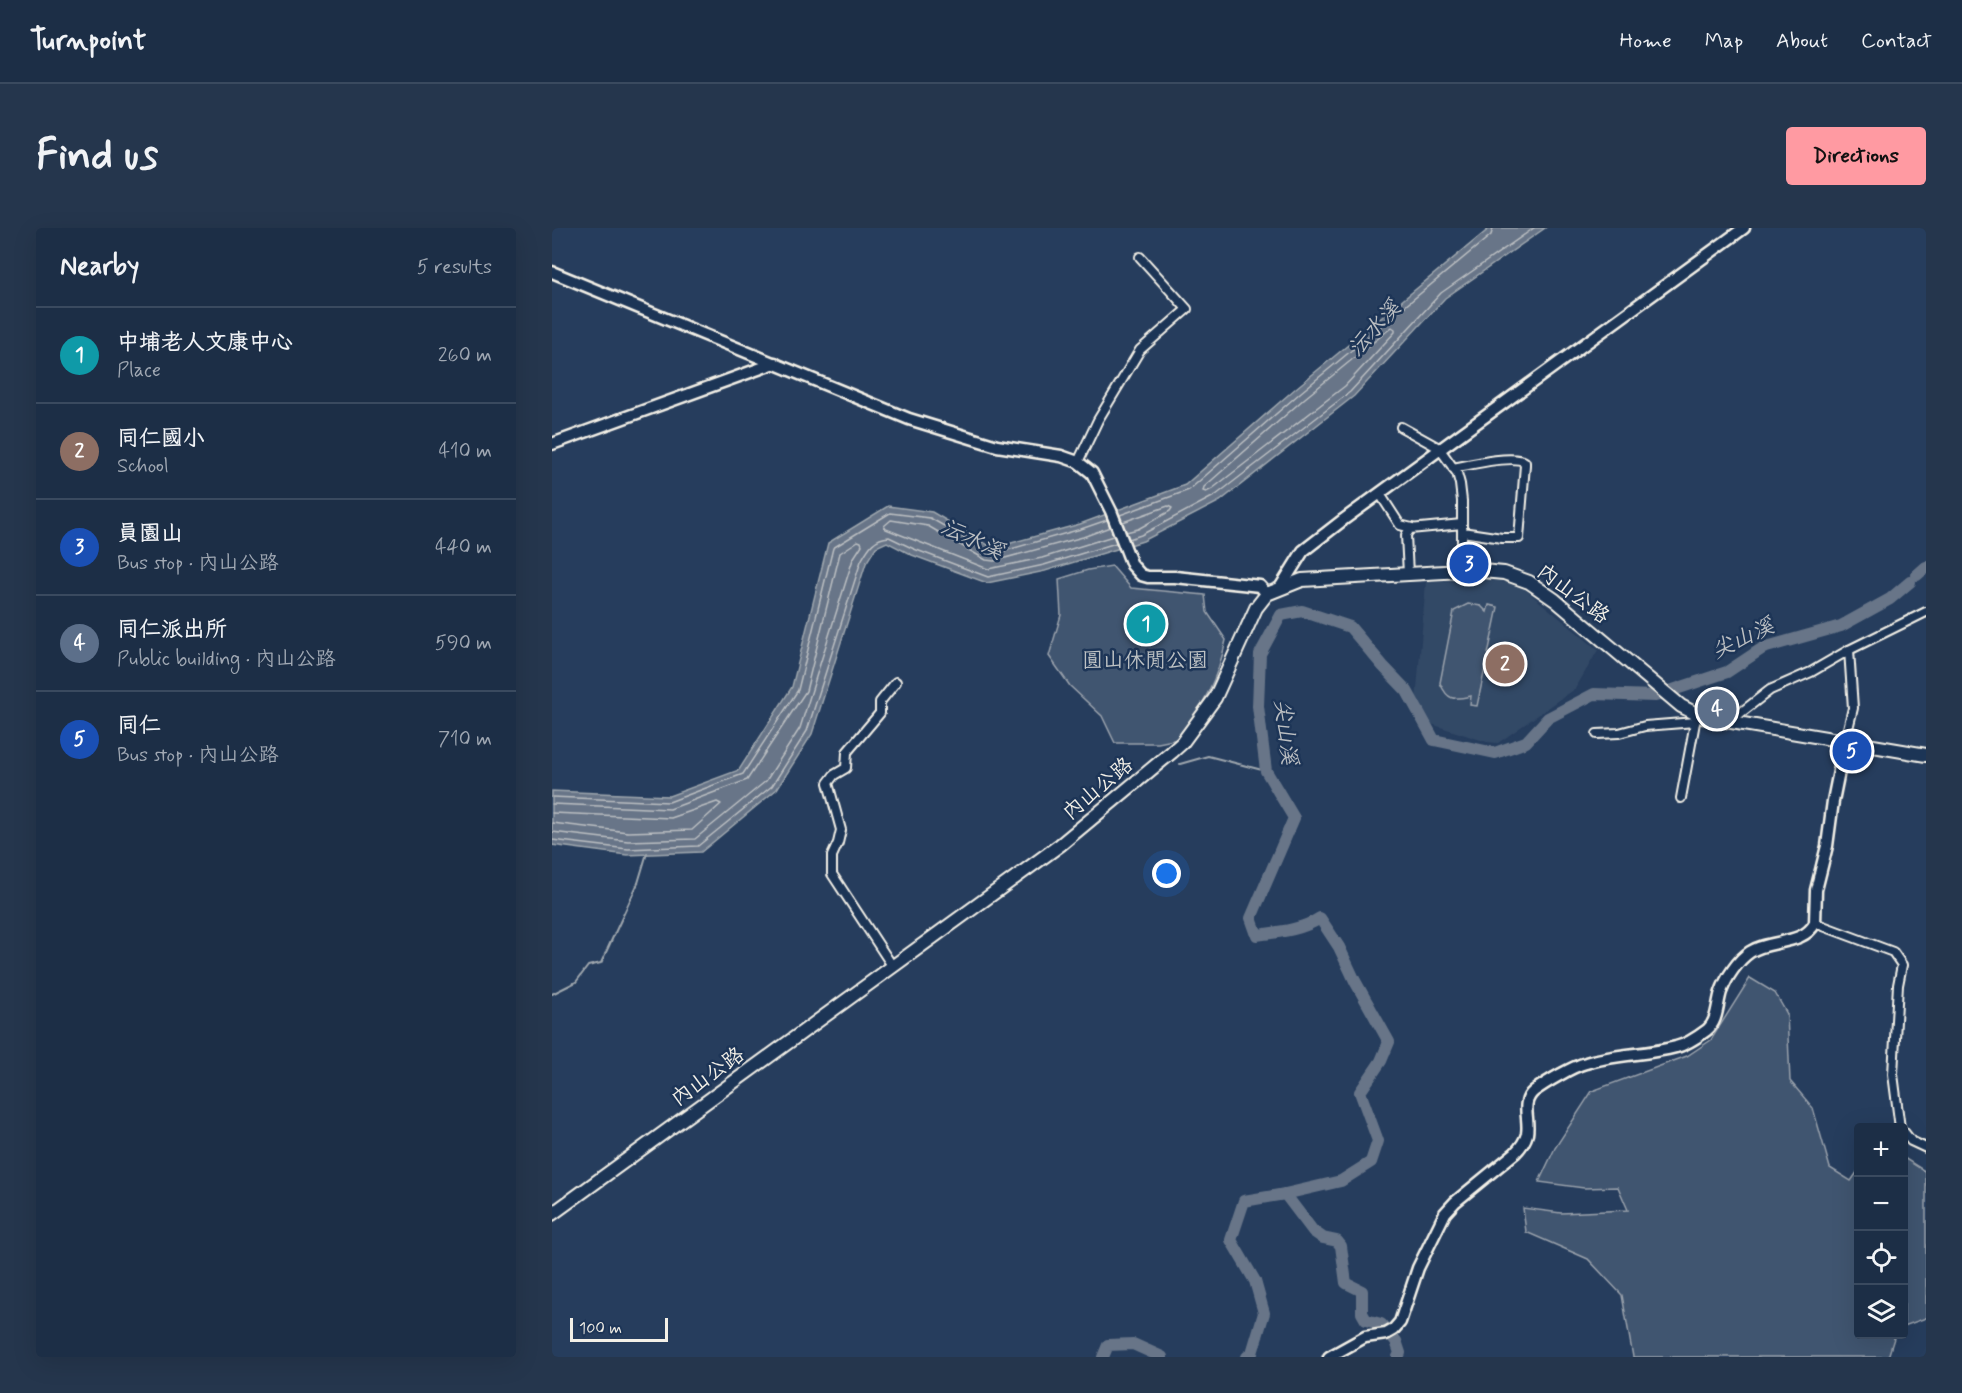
<!DOCTYPE html>
<meta charset="utf-8">
<style>
body{margin:0;font-family:Mynerve,"LXGW WenKai TC",sans-serif;background:#25364d;color:#f1f3f6}
.controls{position:absolute;right:18px;bottom:18px;display:grid;overflow:hidden;border-radius:6px;box-shadow:0 6px 24px #0002}
.controls button{width:54px;height:54px;display:grid;place-items:center;padding:0;border:0;border-bottom:2px solid #3a4a5f;background:#1c2e46;color:#f1f3f6;font:30px sans-serif}
.scale{position:absolute;left:18px;bottom:15px;width:98px;box-sizing:border-box;padding-left:6px;border:3px solid #f4f1e8;border-top:0;font-size:16px;line-height:21px;white-space:nowrap;color:#f4f1e8;-webkit-text-stroke:4px #1d3557;paint-order:stroke}
.you{position:absolute;left:615px;top:646px;width:21px;height:21px;margin:-15px;border:4px solid #fff;border-radius:50%;background:#1a73e8;box-shadow:0 0 0 9px #1a73e833}
.badge{display:grid;place-items:center;width:39px;height:39px;border-radius:50%;background:#ff9aa2;color:#fff;font-size:20px;font-weight:700}
.pin{position:absolute;translate:-50% -50%;border:3px solid #fff;box-shadow:0 2px 6px #0006}
.list{margin:0;padding:0;list-style:none}
h2{display:flex;justify-content:space-between;align-items:center;height:78px;margin:0;padding:0 24px;font-size:26px}
h2 small{font-size:20px;font-weight:400;color:#a0a8b3}
.list li{display:grid;grid-template-columns:39px 1fr auto;gap:18px;align-items:center;box-sizing:border-box;height:96px;padding:0 24px;border-top:2px solid #3a4a5f}
.list b{display:block;font-size:22px;white-space:nowrap}
.list p{margin:0;font-size:20px;white-space:nowrap;color:#a0a8b3}
.list em{font-size:20px;font-style:normal;color:#a0a8b3}
.icon{flex:none;width:33px;height:33px;fill:none;stroke:currentColor;stroke-width:2;stroke-linecap:round;stroke-linejoin:round}
.map{position:relative;flex:none;width:1374px;height:1129px;overflow:hidden;border-radius:6px}
header{display:flex;align-items:center;gap:36px;box-sizing:border-box;height:84px;padding:0 30px;background:#1c2e46;border-bottom:2px solid #3a4a5f}
header strong{font-size:28px}
nav{display:flex;gap:33px;margin-inline-start:auto;font-size:21px}
.intro{display:flex;align-items:center;justify-content:space-between;box-sizing:border-box;height:144px;padding:0 36px}
h1{margin:0;font-size:42px}
.button{padding:15px 27px;border-radius:6px;background:#ff9aa2;color:#111;font-size:21px;font-weight:700}
main{display:flex;gap:36px;padding:0 36px}
aside{flex:1;background:#1c2e46;border-radius:6px;box-shadow:0 6px 24px #0002}
.map>svg:first-child{display:block}
.built{fill:#334966}
.green{fill:#40546f;stroke:#9aa2ac;stroke-width:1.5}
.water{fill:#677588;stroke:#9fa7ae;stroke-width:1.5}
.lines{fill:none;stroke-linecap:round;stroke-linejoin:round}
.shore{stroke:#bcbfc2;stroke-width:1.5}
.stream{stroke:#9fa7ae;stroke-width:2}
.river{stroke:#677588;stroke-width:12}
.minor-casing{stroke:#f4f1e8;stroke-width:12}
.tertiary-casing{stroke:#f4f1e8;stroke-width:15}
.primary-casing{stroke:#f4f1e8;stroke-width:16}
.minor{stroke:#1d3557;stroke-width:8}
.tertiary{stroke:#1d3557;stroke-width:10}
.primary{stroke:#1d3557;stroke-width:12}
.labels{text-anchor:middle;dominant-baseline:central;stroke-width:5;stroke-linejoin:round;paint-order:stroke}
.street-label{font-size:21px;fill:#f4f1e8;stroke:#1d3557}
.park-label{font-size:21px;fill:#bec2c4;stroke:#1d3557}
.water-label{font-size:22px;font-style:italic;fill:#bcbfc2;stroke:#1d3557}
</style>
<header>
<strong>Turnpoint</strong>
<nav><a>Home</a><a>Map</a><a>About</a><a>Contact</a></nav>
</header>
<div class="intro"><h1>Find us</h1><a class="button">Directions</a></div>
<main>
<aside>
<h2>Nearby<small>5 results</small></h2>
<ul class="list">
<li><span class="badge" style="background:#0f9aa8">1</span><div><b>中埔老人文康中心</b><p>Place</p></div><em>260 m</em></li>
<li><span class="badge" style="background:#8d6e63">2</span><div><b>同仁國小</b><p>School</p></div><em>410 m</em></li>
<li><span class="badge" style="background:#1a4fb4">3</span><div><b>員園山</b><p>Bus stop · 內山公路</p></div><em>440 m</em></li>
<li><span class="badge" style="background:#5c6f8a">4</span><div><b>同仁派出所</b><p>Public building · 內山公路</p></div><em>590 m</em></li>
<li><span class="badge" style="background:#1a4fb4">5</span><div><b>同仁</b><p>Bus stop · 內山公路</p></div><em>710 m</em></li>
</ul>
</aside>
<div class="map">
<svg width="1374" height="1129" viewBox="0 0 1374 1129">
<rect width="100%" height="100%" fill="#263d5d"/>
<filter id="ink" filterUnits="userSpaceOnUse"><feTurbulence type="fractalNoise" baseFrequency=".0167" numOctaves="2"/><feDisplacementMap in="SourceGraphic" scale="12" xChannelSelector="R" yChannelSelector="G"/><feConvolveMatrix kernelMatrix="1 2 1 2 8 2 1 2 1" color-interpolation-filters="sRGB"/></filter>
<g filter="url(#ink)">
<!-- built -->
<polygon class="built" points="921,351 947,353 970,359 1046,422 1023,461 946,515 935,514 870,493 864,473 874,354"/>
<!-- green -->
<g class="green">
<path d="M560,338L579,360L653,367L655,384L674,412C666,451 650,480 626,511L606,515H563L550,488L518,458L497,428L509,387L507,351L536,342Z"/>
<path d="M916,376L929,378L935,384L937,377L946,379L925,478L918,477L919,468C901,472 896,473 888,455L902,383Z"/>
<polygon points="1198,750 1223,765 1235,786 1238,853 1261,880 1278,940 1299,953 1306,943 1306,1106 1343,1107 1336,1129 1081,1129 1070,1067 1036,1031 974,1004 971,980 1009,985 1076,982 1066,959 1032,960 987,954 1003,920 1040,863 1135,828 1159,812"/>
<polygon points="1352,930 1374,944 1374,1090 1352,1098"/>
</g>
<!-- water -->
<polygon class="water" points="938,0 993,0 893,70 802,168 668,273 591,313 493,343 435,355 360,327 335,314 324,319 314,335 260,506 225,561 149,624 75,627 0,617 0,563 117,568 187,542 240,459 276,315 336,278 380,284 441,320 528,296 633,257 744,160"/>
<g class="lines">
<!-- shore -->
<g class="shore">
<polygon points="840,99 843,101 843,104 793,158 660,261 654,264 651,263 652,259 753,170"/>
<polyline points="568,287 637,262 748,165 939,7 941,0"/>
<polyline points="571,294 616,278 620,280 618,283 586,301 574,304"/>
<polyline points="558,299 531,309 442,333 434,332 376,298 339,292 332,298 334,301 436,341 490,330 561,308"/>
<polyline points="577,311 589,307 664,267 798,164 889,65 982,0"/>
<polyline points="0,569 117,574 191,546 246,462 281,320 338,285 378,290 441,326 529,301 555,292"/>
<polyline points="0,576 118,581 195,552 254,463 288,325 306,313 309,314 310,317 301,331 248,500 214,553 143,611 76,613 0,604"/>
<polyline points="0,585 119,590 165,574 169,576 140,602 76,604 0,595"/>
<path d="M0,612L76,621L146,618L220,558L255,503L309,333C316,321 321,310 337,309L362,321L436,349L492,337L564,315"/>
</g>
<!-- stream -->
<g class="stream">
<polyline points="628,536 656,528 714,543"/>
<polyline points="0,766 24,754 36,738 49,735 86,655 95,625"/>
</g>
<!-- river -->
<g class="river">
<polyline points="1365,347 1374,339"/>
<polyline points="733,966 761,1003 771,1010 785,1013 789,1018 794,1055 810,1063 810,1085 814,1092 829,1096 844,1113 848,1125 846,1129"/>
<polyline points="551,1129 556,1117 581,1116 610,1129"/>
<path d="M695,1129L700,1125L712,1085L703,1053L679,1012L692,973L733,966L789,953L819,934L826,913L808,864L829,833L837,814L803,753L787,719L768,690C750,702 727,704 705,707L699,690L742,590L714,543L706,478L708,426L729,387L750,383L798,399L831,438L855,463L882,512L943,525L974,514L996,490L1042,466L1103,468L1175,444L1211,420L1289,398L1338,371L1358,354"/>
</g>
<defs>
<g id="minor">
<polyline points="849,199 887,220 905,245 908,256 910,273 910,343"/>
<polyline points="526,234 546,192 588,122 635,81 588,29"/>
<path d="M901,240C916,237 961,226 973,234V237L967,310H950L910,304"/>
<polyline points="828,266 848,297 860,300"/>
<polyline points="856,346 854,307 858,301 910,296"/>
<polyline points="1177,494 1218,462 1259,444 1297,422 1374,384"/>
<polyline points="1045,506 1067,505 1093,498 1143,494"/>
<polyline points="1293,513 1301,480 1297,422"/>
<polyline points="1129,570 1144,489"/>
<polyline points="1263,695 1341,724 1350,737 1346,757 1341,846 1348,900"/>
<polyline points="341,739 280,646 280,628 286,615 289,602 276,555 282,547 294,540 295,524 328,485 328,474 344,454"/>
<polyline points="1352,904 1359,913 1374,920"/>
</g>
<g id="tertiary">
<polyline points="0,44 357,191 445,218 509,228 526,234 540,245 559,283 580,337 589,347 596,349 623,349 708,358 715,366"/>
<polyline points="0,216 223,135"/>
<polyline points="728,360 751,323 791,292 1192,0"/>
<path d="M777,1129L813,1109L834,1106L841,1102L848,1094L866,1040L893,985L903,974L963,925C969,919 973,914 975,906C978,890 968,875 982,863C993,855 1021,838 1034,835C1063,826 1094,827 1124,819C1133,817 1147,808 1155,802C1166,793 1165,776 1169,764C1174,750 1186,732 1198,724C1217,711 1251,718 1263,695L1264,662L1275,618L1281,573L1293,513"/>
</g>
<polyline id="primary" points="0,986 508,617 620,524 630,515 663,470 704,380 715,366 750,352 910,343 930,343 952,345 977,354 1003,372 1129,478 1150,489 1374,527"/>
</defs>
<!-- minor casing -->
<use href="#minor" class="minor-casing"/>
<!-- tertiary casing -->
<use href="#tertiary" class="tertiary-casing"/>
<!-- primary casing -->
<use href="#primary" class="primary-casing"/>
<!-- minor -->
<use href="#minor" class="minor"/>
<!-- tertiary -->
<use href="#tertiary" class="tertiary"/>
<!-- primary -->
<use href="#primary" class="primary"/>
</g>
</g>
<g class="labels">
<!-- street labels -->
<g class="street-label">
<text transform="translate(1021 366) rotate(37)">內山公路</text>
<text transform="translate(546 561) rotate(-40)">內山公路</text>
<text transform="translate(156 849) rotate(-36)">內山公路</text>
</g>
<!-- park labels -->
<g class="park-label">
<text x="593" y="433">圓山休閒公園</text>
</g>
<!-- water labels -->
<g class="water-label">
<text transform="translate(823 101) rotate(-48)">沄水溪</text>
<text transform="translate(420 312) rotate(25)">沄水溪</text>
<text transform="translate(1191 411) rotate(-25)">尖山溪</text>
<text transform="translate(733 504) rotate(83)">尖山溪</text>
</g>
</g>
</svg>
<div class="controls">
<button>+</button>
<button>−</button>
<button><svg class="icon" aria-label="locate" viewBox="0 0 24 24"><circle cx="12" cy="12" r="6"/><path d="M12 2v4M12 18v4M2 12h4M18 12h4"/></svg></button>
<button><svg class="icon" aria-label="layers" viewBox="0 0 24 24"><path d="M12 4l9 5-9 5-9-5zM3 14l9 5 9-5"/></svg></button>
</div>
<div class="scale">100 m</div>
<div class="you"></div>
<div class="pin badge" style="left:594px;top:396px;background:#0f9aa8">1</div>
<div class="pin badge" style="left:953px;top:436px;background:#8d6e63">2</div>
<div class="pin badge" style="left:917px;top:336px;background:#1a4fb4">3</div>
<div class="pin badge" style="left:1165px;top:481px;background:#5c6f8a">4</div>
<div class="pin badge" style="left:1300px;top:523px;background:#1a4fb4">5</div>
</div>
</main>
